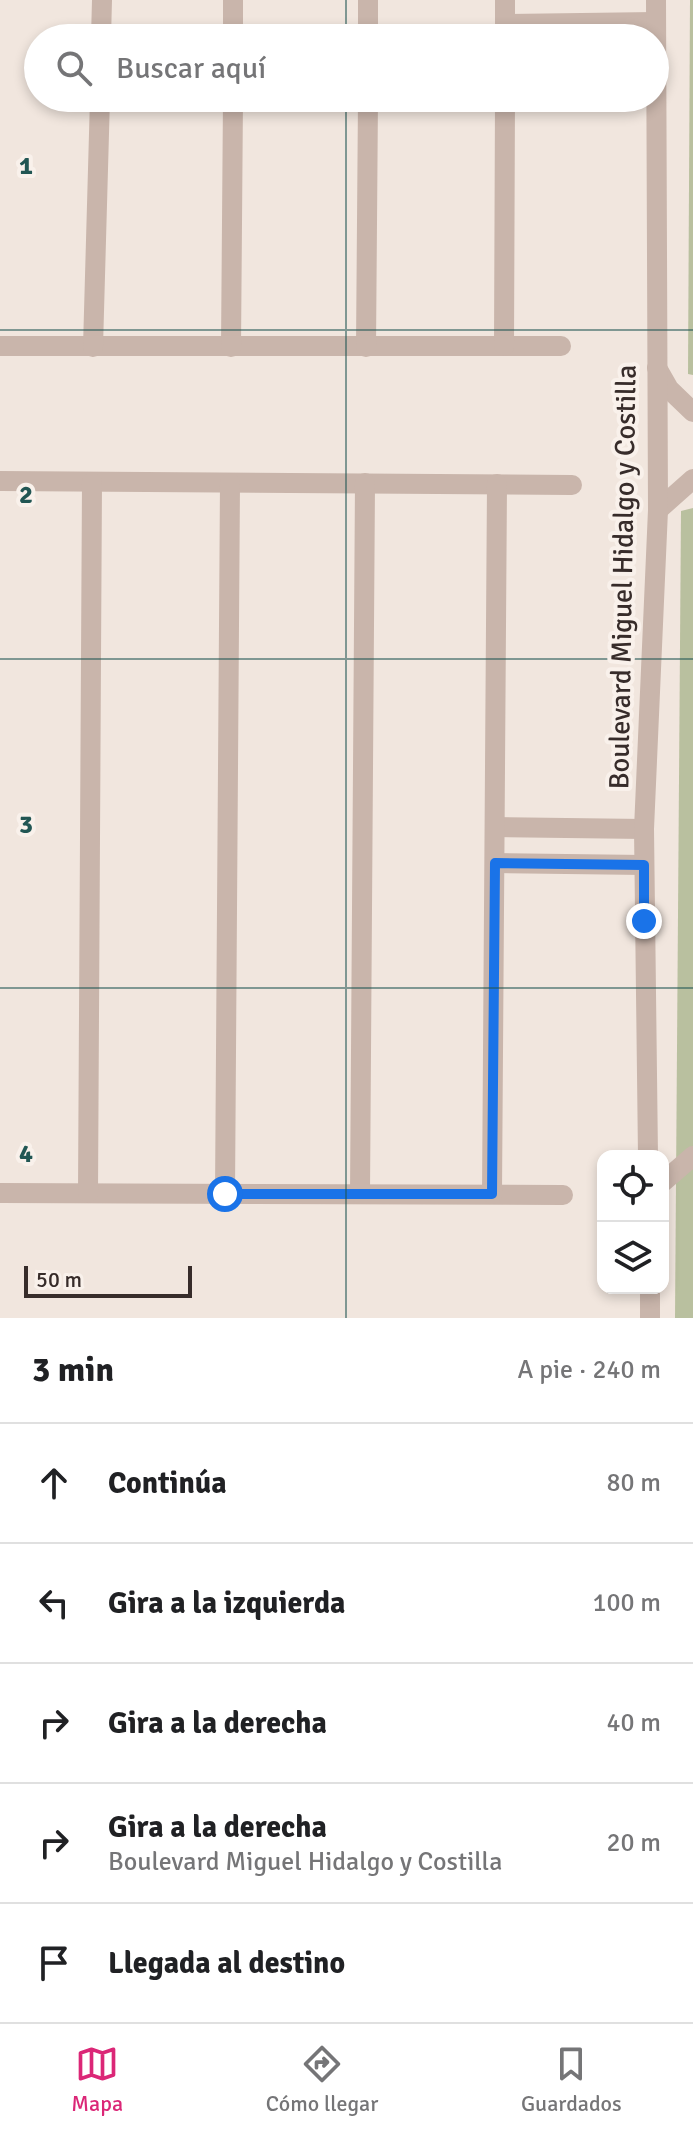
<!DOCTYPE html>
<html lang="es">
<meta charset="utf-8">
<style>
body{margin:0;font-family:Signika,sans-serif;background:#f6f6f6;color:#202124}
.controls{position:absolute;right:24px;bottom:24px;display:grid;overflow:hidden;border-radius:16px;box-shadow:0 4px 12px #0003}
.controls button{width:72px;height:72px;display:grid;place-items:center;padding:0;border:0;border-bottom:2px solid #e0e0e0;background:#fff;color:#202124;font:40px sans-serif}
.scale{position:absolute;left:24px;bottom:20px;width:168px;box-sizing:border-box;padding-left:8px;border:4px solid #372c2a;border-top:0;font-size:22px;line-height:28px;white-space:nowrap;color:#372c2a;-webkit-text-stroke:6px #f9f1eb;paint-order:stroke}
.stop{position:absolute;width:24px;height:24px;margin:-18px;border:6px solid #1a73e8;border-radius:50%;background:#fff}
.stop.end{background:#1a73e8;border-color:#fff;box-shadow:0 2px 8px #0008}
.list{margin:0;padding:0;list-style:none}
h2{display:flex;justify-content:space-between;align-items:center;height:104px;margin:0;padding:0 32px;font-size:34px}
h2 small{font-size:26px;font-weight:400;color:#757577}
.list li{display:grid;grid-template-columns:52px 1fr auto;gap:24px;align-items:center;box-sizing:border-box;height:120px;padding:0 32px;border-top:2px solid #e0e0e0}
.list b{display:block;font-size:30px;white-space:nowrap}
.list p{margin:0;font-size:26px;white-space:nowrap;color:#757577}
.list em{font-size:26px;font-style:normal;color:#757577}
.icon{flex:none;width:44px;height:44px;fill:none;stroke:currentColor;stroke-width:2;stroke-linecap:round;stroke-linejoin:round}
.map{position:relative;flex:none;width:693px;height:1318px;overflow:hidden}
.search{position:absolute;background:#fff;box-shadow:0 4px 12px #0003;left:24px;right:24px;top:24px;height:88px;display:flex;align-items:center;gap:20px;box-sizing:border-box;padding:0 28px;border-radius:44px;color:#757577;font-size:30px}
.sheet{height:704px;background:#fff}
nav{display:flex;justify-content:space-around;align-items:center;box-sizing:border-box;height:112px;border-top:2px solid #e0e0e0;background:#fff;font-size:22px;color:#757577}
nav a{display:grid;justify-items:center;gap:4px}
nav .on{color:#db2777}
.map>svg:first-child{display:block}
.green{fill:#b9c09f}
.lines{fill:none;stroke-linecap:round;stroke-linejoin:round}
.minor{stroke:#c9b5ab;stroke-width:20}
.tertiary{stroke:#c9b5ab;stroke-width:20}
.route{stroke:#1a73e8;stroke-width:10}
.grid{fill:none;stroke:#215653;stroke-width:2;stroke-opacity:0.55}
.labels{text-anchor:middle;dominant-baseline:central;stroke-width:8;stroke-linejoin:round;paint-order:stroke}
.street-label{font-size:28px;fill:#372c2a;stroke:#f9f1eb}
.grid-label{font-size:26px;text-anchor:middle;font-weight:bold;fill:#215653;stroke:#f9f1eb;stroke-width:8;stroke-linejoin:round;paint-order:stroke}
</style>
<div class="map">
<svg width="693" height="1318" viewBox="0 0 693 1318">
<rect width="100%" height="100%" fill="#f1e6de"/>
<!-- green -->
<g class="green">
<polygon points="690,0 693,0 693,375 688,374"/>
<polygon points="693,508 693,1318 675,1318 681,511"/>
</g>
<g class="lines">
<!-- minor -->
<g class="minor">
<polyline points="505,24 655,22"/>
<polyline points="505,36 505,0"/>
<polyline points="101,38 102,0"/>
<polyline points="233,38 233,0"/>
<polyline points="368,38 368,0"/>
<polyline points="0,346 561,346"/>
<polyline points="504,346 505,98"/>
<polyline points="93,347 100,98"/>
<polyline points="231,347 233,98"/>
<polyline points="366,347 368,98"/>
<polyline points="0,481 572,485"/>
<polyline points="495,827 644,829"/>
<polyline points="495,863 644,865"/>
<polyline points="0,1193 563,1195"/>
<polyline points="88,1193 92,482"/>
<polyline points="225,1194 230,483"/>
<polyline points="360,1194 365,483"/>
<polyline points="492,1194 497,484"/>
</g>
<!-- tertiary -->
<g class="tertiary">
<polyline points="657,368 669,389 693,412"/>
<polyline points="658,510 693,479"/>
<polyline points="648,1156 644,829 658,510 656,0"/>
<polyline points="663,1182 693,1156"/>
<polyline points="650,1318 650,1288"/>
</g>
</g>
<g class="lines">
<!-- route -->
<polyline class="route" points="225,1194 492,1194 495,863 644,865 644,921"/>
</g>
<!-- grid -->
<path class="grid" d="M346,0V38M346,98V1318M0,330H693M0,659H693M0,988H693"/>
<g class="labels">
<!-- street labels -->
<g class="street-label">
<text transform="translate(623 577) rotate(-89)">Boulevard Miguel Hidalgo y Costilla</text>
</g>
</g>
<g class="grid-label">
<text x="26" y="174">1</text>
<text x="26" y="503">2</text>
<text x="26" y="833">3</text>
<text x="26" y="1162">4</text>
</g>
</svg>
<div class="controls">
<button><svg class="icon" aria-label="locate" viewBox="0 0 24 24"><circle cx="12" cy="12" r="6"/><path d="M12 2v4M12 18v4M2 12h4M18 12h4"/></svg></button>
<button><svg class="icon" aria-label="layers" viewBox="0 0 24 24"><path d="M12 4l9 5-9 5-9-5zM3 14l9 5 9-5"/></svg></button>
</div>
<div class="scale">50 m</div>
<div class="stop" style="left:225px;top:1194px"></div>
<div class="stop end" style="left:644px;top:921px"></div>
<div class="search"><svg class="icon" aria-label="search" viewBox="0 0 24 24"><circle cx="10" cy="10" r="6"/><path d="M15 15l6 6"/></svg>Buscar aquí</div>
</div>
<section class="sheet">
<h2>3 min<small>A pie · 240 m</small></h2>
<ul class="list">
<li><svg class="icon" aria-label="ahead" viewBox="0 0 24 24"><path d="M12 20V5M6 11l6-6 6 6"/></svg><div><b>Continúa</b></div><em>80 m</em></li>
<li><svg class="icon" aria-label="left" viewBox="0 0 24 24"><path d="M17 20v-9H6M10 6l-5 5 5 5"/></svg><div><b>Gira a la izquierda</b></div><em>100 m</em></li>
<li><svg class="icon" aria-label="right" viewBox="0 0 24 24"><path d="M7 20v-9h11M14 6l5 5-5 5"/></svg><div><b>Gira a la derecha</b></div><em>40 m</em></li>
<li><svg class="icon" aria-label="right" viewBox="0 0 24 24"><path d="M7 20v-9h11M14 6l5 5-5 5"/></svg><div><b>Gira a la derecha</b><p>Boulevard Miguel Hidalgo y Costilla</p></div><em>20 m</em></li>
<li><svg class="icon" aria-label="arrive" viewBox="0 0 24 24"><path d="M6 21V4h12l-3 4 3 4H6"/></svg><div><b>Llegada al destino</b></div></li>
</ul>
</section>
<nav>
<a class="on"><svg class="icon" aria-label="map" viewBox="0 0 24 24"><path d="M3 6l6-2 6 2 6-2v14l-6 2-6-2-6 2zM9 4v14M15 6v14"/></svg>Mapa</a>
<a><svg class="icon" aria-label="directions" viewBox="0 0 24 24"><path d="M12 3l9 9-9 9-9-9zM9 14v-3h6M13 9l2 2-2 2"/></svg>Cómo llegar</a>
<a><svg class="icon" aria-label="saved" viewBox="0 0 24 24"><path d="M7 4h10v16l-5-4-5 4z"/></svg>Guardados</a>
</nav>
